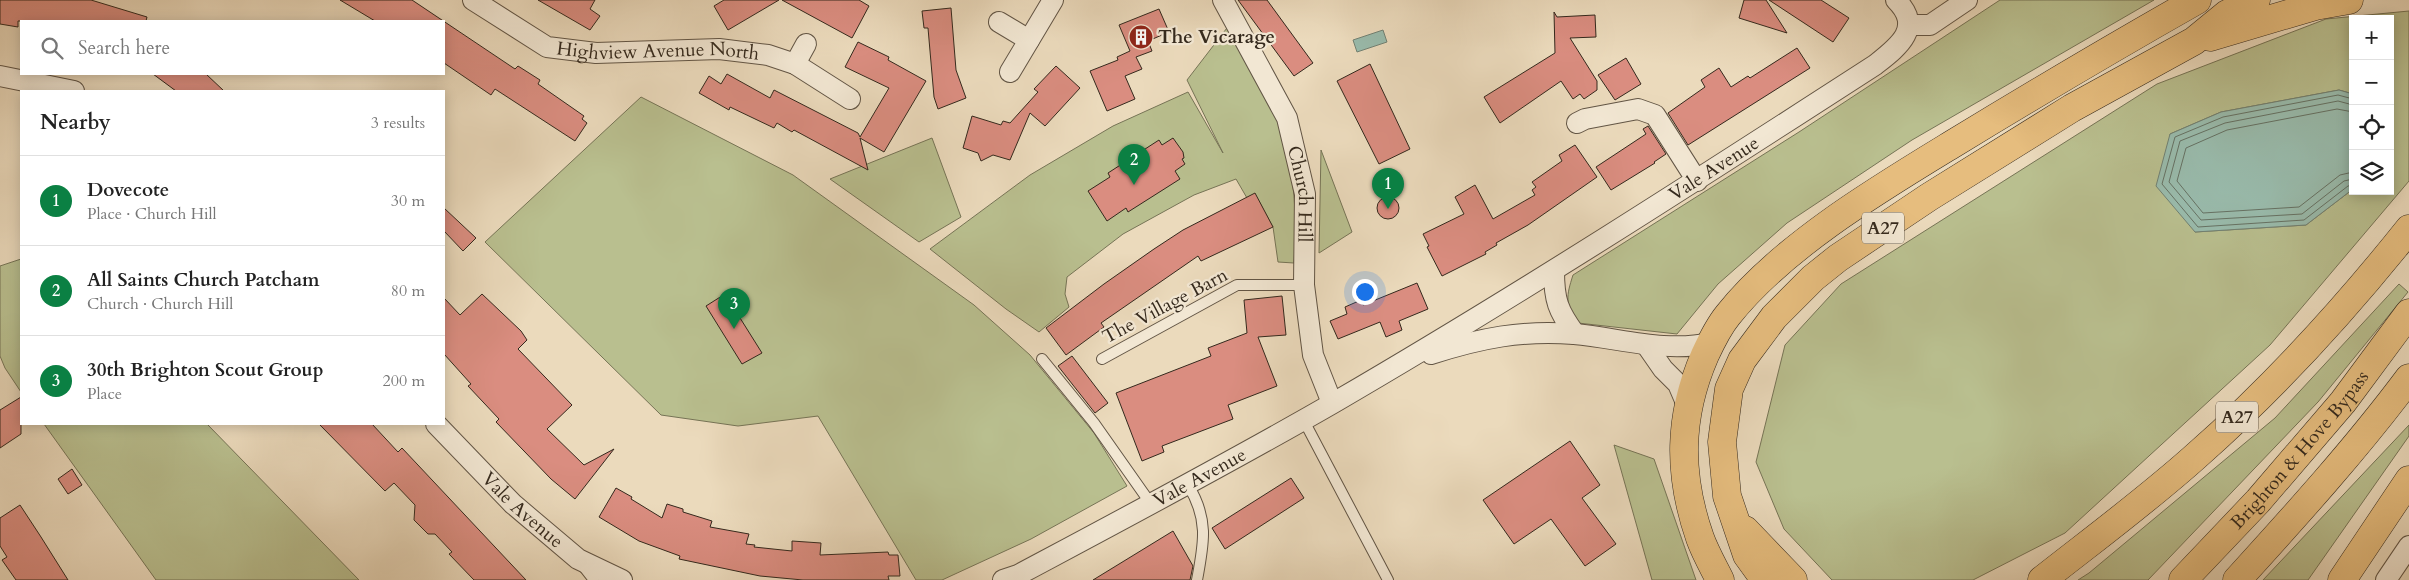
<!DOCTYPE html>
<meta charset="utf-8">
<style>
body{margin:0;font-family:Cardo,serif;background:#f6f6f6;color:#222}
.controls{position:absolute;right:15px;top:15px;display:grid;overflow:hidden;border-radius:0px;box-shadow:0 2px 12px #0003}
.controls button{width:45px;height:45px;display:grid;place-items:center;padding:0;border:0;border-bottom:1px solid #e0e0e0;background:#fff;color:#222;font:25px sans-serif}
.you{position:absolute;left:1364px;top:291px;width:18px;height:18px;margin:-12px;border:4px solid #fff;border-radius:50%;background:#1a73e8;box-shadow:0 0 0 8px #1a73e833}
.badge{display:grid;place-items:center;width:32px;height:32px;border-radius:50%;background:#0b8043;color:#fff;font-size:16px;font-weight:700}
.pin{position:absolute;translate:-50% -41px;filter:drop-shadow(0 1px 2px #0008)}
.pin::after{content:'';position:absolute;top:26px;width:18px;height:15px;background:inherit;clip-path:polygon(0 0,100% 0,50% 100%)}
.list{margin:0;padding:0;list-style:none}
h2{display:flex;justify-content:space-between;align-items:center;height:65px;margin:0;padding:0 20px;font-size:21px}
h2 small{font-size:16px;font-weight:400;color:#767676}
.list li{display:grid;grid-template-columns:32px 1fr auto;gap:15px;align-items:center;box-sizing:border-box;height:90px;padding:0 20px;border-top:1px solid #e0e0e0}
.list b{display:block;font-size:19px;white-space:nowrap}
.list p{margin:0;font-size:16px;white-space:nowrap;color:#767676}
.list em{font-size:16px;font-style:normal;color:#767676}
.icon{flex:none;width:28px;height:28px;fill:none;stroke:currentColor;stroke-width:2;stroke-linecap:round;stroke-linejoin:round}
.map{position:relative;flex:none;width:2409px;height:580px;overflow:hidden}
.search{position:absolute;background:#fff;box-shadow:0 2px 12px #0003;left:20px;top:20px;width:425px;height:55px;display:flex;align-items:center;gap:12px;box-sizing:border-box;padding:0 18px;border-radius:0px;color:#767676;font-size:19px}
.panel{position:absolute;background:#fff;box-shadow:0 2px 12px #0003;left:20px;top:90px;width:425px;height:335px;border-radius:0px}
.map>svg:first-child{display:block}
.green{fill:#b9bf8f;stroke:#767456;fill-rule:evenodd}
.water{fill:#99bbac;stroke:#718173}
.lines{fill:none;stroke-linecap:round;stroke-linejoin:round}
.shore{stroke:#667264;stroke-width:1}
.building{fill:#da8d80;stroke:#34291d}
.lane-casing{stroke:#625545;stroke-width:12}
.street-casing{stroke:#625545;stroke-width:22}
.highway-casing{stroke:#34291d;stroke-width:29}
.lane{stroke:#f2e7d3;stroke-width:10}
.street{stroke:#f2e7d3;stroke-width:20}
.highway{stroke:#e6bd7e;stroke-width:28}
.labels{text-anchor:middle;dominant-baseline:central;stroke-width:4.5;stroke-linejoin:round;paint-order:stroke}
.shield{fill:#f2e7d3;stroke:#6d6254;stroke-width:1}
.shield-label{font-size:18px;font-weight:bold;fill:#34291d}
.poi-label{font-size:19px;font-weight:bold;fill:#34291d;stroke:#f2e7d3;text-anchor:start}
.street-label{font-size:19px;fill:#34291d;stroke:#f2e7d3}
</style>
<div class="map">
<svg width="2409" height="580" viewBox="0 0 2409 580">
<rect width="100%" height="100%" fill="#ebdabc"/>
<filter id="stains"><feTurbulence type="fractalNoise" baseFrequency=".004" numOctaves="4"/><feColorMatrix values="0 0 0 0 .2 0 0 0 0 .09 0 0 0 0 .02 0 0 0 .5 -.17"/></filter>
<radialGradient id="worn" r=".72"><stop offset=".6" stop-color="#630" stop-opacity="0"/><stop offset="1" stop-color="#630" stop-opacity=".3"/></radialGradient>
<!-- green -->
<g class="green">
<path d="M2000,0H2154L1912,140L1787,223L1718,284L1677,334L1578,323C1565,303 1566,297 1573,275L1799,132Z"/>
<path d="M2409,11V181L2270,345L2065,533L1973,580H1832L1784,529L1756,462L1785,345L1841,284L2157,84L2326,19ZM2353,19H2390V191H2353V189L2306,225L2195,232L2170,134L2221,112L2339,90L2353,94Z"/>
<path d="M1230,24C1249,59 1273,96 1283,135C1295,178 1297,219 1294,263L1278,262L1273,227L1255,194L1247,198L1236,179L1194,195L1123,234L1067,277L1065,294L1069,307L1039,332L1006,309L930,249L1030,175L1113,126L1188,92L1223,153L1187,80Z"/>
<polygon points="641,97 793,175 974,305 1030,355 1094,433 1127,486 1031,539 942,580 916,580 818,416 738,426 661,415 485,242"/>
<polygon points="932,138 961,217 919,242 830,179"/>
<polygon points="1321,150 1352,232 1319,253"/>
<polygon points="21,259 21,392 5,368 0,356 0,266"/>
<polygon points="2399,284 2408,292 2318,402 2148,580 2078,580 2089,573 2275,418"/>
<polygon points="44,424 207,424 359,580 156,580"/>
<polygon points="2409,425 2409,436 2308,580 2263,580"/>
<polygon points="1614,445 1654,459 1696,580 1652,580"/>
</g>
<!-- water -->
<g class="water">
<polygon points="1383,30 1387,42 1357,52 1353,40"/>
<polygon points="2339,90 2353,94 2353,189 2306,225 2195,232 2156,186 2170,134 2221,112"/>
</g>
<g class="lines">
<!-- shore -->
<g class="shore">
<polyline points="2353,99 2338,95 2223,117 2175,137 2162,184 2198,227 2304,220 2348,186 2353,185"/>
<polyline points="2353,105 2338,101 2225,123 2180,141 2169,182 2201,220 2302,214 2344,181 2353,179"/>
<polyline points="2353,112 2337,109 2227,130 2186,148 2177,181 2203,213 2299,207 2340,175 2353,172"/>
</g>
</g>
<!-- building -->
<g class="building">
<polygon points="0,0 91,0 147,17 146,21 18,21 18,27 0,24"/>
<polygon points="340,0 412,0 515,69 518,66 540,80 538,84 584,116 582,119 587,123 575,141 495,89 491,95 444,63 444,21 375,21"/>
<polygon points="538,0 595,0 590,9 600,16 590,30"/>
<polygon points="724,0 779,0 728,30 714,6"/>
<polygon points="782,0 859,0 869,6 852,38"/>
<polygon points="1238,0 1267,0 1313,63 1294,76"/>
<polygon points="1744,0 1766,0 1787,33 1739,18"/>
<polygon points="1769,0 1821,0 1849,18 1833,42"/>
<polygon points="951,8 956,70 966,98 938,109 934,97 928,28 924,28 922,11"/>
<polygon points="1159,9 1169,32 1148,41 1152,51 1136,57 1142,69 1125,76 1135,99 1107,111 1090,71 1118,60 1117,57 1130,51 1119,25"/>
<polygon points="1554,12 1557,17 1595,15 1596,37 1570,38 1597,81 1597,90 1584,99 1580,94 1573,99 1561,81 1500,123 1484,97 1555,53"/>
<polygon points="858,42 889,57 888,60 926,81 884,152 860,138 868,170 794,130 792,132 777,123 774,128 730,107 729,110 699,93 709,76 721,84 727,74 770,98 774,90 858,133 860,137 889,88 845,67"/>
<polygon points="1797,48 1810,68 1688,145 1668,113 1705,87 1701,80 1719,68 1731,87 1748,76 1750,78"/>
<polygon points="1626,58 1641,84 1615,100 1598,75"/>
<polygon points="1370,64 1410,149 1379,164 1337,81"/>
<polygon points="1056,66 1080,88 1045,126 1030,113 1010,160 993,155 981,161 978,153 963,148 972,116 1001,125 1003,121 1010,123 1038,92 1034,89"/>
<polygon points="153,74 206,74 224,91 176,91"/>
<polygon points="1648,126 1666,154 1654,162 1655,163 1611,190 1596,167 1646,134 1643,129"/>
<polygon points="1173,138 1183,152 1184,158 1182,159 1185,164 1175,171 1180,179 1128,212 1126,208 1107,221 1088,191 1110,177 1108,173 1159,140 1162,145"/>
<polygon points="1575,145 1597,177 1528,225 1496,243 1497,245 1485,252 1486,254 1442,276 1427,247 1429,246 1423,234 1464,214 1455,197 1475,185 1493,219 1535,195 1532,190 1536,187 1532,182 1562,161 1559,155"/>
<polygon points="1255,193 1273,227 1201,261 1198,256 1101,323 1104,327 1066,355 1046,328 1104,284 1154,249 1183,230"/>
<circle cx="1388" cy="208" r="11"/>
<polygon points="444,208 476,238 463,251 444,231"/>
<polygon points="1417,283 1428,309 1399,321 1402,330 1386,337 1380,322 1338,339 1330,321 1347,314 1345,307 1361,300 1363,305"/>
<polygon points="482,294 521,331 527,340 518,349 572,405 547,429 584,465 614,449 575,499 551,479 496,422 499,419 468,386 471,384 444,354 444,298 460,315"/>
<polygon points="725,294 762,353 742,364 706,306"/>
<polygon points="1282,296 1286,335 1258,337 1277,386 1228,405 1233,419 1162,446 1164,452 1142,461 1116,393 1211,356 1208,348 1247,333 1244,300"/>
<polygon points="1072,356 1108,403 1095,413 1058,366"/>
<polygon points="21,397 21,434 0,448 0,410"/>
<polygon points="319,424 372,424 398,452 402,448 526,580 474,580 449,554 452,552 435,534 428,534 414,520 415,505 394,483 385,491"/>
<polygon points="1570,441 1600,485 1582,498 1616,544 1585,566 1551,519 1514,544 1483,500"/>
<polygon points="72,469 82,485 68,494 58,479"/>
<polygon points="1291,478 1304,498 1225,549 1212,528"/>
<polygon points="616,488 632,497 631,499 662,518 667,504 683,509 683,512 712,521 710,527 749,534 746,544 755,545 754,547 792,551 792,541 821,543 820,555 888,552 889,555 898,555 900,576 888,576 889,580 803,580 760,576 679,559 680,556 639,541 599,517"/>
<polygon points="20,505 41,537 68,580 16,580 2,560 7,557 0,546 0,518"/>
<polygon points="1173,531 1193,566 1190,580 1093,580"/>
</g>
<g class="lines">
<defs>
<g id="lane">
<polyline points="1042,359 1094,423 1151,504"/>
<polyline points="1102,359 1237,285 1304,285"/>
<polyline points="1303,419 1388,580"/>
<path d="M1188,485C1209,519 1204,543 1197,580"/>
<polyline points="583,566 594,580"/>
</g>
<g id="street">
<path id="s1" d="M473,0L547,47L596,53L719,49L768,55L795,64L850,99"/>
<path id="s2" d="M1223,0L1287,118L1305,194L1304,285L1313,355L1332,403"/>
<polyline points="999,22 1029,40"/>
<polyline points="1908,25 1930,25 1967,0"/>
<polyline points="795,64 806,44"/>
<polyline points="1010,72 1053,0"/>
<polyline points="0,76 74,91"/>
<polyline points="1577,123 1585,119 1638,109 1655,115 1697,181"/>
<path d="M1554,271C1554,300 1558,311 1575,334"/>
<polyline points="1647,346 1663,369 1678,384 1687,405"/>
<path d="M1431,354C1481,338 1521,330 1574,334C1620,338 1664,353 1711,343"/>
<path id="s3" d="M436,424L513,504L578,559L622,580"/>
<path id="s4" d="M1003,580L1018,575C1125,518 1231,462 1335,402C1519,295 1697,180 1875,65C1898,47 1924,28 1896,0"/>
<polyline points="2386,580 2409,546"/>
</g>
<g id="highway">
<polyline points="2210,37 2315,6 2349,0"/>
<polyline points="1745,530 1793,580"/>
<path d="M1720,580C1713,566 1705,552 1700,538C1678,475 1678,417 1705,355C1711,342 1719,326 1728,315C1782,247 1877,190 1951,145C2033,95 2114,47 2197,0"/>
<polyline points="1765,580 1747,555 1727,496 1722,442 1729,389 1742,360 1774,317 1813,278 1838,258 1929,197 2072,108 2194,41 2227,14 2256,0"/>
<path d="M2042,580C2094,539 2147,500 2196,456C2272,389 2346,308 2409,229"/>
<path id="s5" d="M2183,580L2258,501L2343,402L2409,313"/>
<path d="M2237,580C2296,515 2356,449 2409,378"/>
<polyline points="2342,580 2409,480"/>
</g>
</defs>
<!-- lane casing -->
<use href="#lane" class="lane-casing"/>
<!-- street casing -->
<use href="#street" class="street-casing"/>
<!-- highway casing -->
<use href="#highway" class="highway-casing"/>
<!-- lane -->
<use href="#lane" class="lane"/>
<!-- street -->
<use href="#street" class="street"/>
<!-- highway -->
<use href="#highway" class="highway"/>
</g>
<!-- icons -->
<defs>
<symbol id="building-disc" viewBox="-11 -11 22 22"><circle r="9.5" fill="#8f2418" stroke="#f2e7d3"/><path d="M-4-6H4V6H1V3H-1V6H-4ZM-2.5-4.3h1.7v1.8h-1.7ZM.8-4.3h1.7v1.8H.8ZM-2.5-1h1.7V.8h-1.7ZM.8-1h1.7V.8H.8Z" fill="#fff"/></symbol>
</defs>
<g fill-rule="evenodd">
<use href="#building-disc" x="1127" y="23" width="28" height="28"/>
</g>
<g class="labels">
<!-- shield labels -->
<g class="shield">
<rect x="1862" y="212.5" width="42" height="31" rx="4"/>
<rect x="2216" y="401.5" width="42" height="31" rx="4"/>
</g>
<g class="shield-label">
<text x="1883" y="228">A27</text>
<text x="2237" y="417">A27</text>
</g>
<!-- poi labels -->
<g class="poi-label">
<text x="1158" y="37">The Vicarage</text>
</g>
<!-- street labels -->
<g class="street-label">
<text stroke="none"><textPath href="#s1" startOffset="199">Highview Avenue North</textPath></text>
<text stroke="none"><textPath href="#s4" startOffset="822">Vale Avenue</textPath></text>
<text stroke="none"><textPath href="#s2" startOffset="212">Church Hill</textPath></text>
<text transform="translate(1165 306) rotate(-28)">The Village Barn</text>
<text stroke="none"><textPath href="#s5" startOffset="175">Brighton &amp; Hove Bypass</textPath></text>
<text stroke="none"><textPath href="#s4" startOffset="222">Vale Avenue</textPath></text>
<text stroke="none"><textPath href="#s3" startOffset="122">Vale Avenue</textPath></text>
</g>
</g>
<rect width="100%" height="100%" filter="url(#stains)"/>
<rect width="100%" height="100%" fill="url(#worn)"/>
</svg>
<div class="controls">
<button>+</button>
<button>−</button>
<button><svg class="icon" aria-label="locate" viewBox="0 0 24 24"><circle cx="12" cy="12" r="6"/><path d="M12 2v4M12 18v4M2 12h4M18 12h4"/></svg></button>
<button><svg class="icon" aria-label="layers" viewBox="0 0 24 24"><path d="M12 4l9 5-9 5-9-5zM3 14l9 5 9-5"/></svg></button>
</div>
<div class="you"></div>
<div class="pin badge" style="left:1388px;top:209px">1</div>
<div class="pin badge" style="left:1134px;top:185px">2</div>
<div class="pin badge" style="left:734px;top:329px">3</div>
<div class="search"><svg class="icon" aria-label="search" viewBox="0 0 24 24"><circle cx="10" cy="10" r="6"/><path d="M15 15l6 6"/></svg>Search here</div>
<section class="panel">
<h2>Nearby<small>3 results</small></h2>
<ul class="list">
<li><span class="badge">1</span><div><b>Dovecote</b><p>Place · Church Hill</p></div><em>30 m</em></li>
<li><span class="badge">2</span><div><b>All Saints Church Patcham</b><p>Church · Church Hill</p></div><em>80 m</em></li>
<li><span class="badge">3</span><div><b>30th Brighton Scout Group</b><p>Place</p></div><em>200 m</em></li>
</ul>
</section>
</div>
